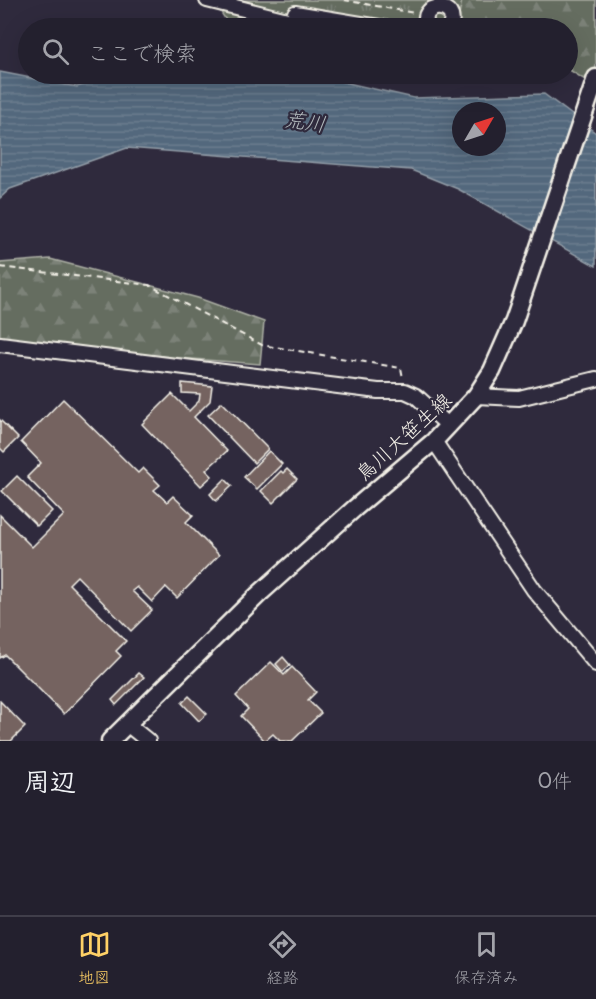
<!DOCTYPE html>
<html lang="ja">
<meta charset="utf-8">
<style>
body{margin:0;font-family:"Playpen Sans","Klee One",sans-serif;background:#2f2d3a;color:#f1f3f6}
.compass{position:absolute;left:452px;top:102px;width:54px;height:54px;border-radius:50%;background:#23202e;box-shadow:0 6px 24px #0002;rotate:51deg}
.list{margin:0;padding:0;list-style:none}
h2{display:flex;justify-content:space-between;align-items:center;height:78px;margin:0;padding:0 24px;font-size:26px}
h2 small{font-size:20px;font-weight:400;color:#a3a3aa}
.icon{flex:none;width:33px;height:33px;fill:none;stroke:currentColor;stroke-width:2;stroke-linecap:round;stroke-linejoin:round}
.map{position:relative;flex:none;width:596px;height:741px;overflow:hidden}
.search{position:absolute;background:#23202e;box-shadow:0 6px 24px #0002;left:18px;right:18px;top:18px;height:66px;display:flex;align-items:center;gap:15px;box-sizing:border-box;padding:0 21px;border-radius:33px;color:#a3a3aa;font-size:22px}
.sheet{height:174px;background:#23202e}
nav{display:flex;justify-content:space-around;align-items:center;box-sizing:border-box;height:84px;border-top:2px solid #403e4a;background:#23202e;font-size:16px;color:#a3a3aa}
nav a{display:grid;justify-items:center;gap:3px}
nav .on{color:#ffd166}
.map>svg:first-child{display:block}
.grass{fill:url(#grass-tufts);stroke:#acafa4;stroke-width:1.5}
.forest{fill:url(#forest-firs);stroke:#acafa4;stroke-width:1.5}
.water{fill:url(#water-rules);stroke:#939ea8;stroke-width:1.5;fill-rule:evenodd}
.building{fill:#756361;stroke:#f4f1e8;stroke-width:1.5}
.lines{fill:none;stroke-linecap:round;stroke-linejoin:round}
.minor-casing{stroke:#f4f1e8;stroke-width:18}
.tertiary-casing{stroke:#f4f1e8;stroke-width:21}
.path{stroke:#f4f1e8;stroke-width:2;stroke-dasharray:6 4.5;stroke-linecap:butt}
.minor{stroke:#2f2a3d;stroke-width:14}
.tertiary{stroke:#2f2a3d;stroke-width:16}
.labels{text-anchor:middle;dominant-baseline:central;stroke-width:4.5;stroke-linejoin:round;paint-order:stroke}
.street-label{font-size:20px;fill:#f4f1e8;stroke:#2f2a3d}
.water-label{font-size:21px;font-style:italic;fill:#b3babd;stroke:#2f2a3d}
</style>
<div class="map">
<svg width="596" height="741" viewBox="0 0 596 741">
<defs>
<pattern id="grass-tufts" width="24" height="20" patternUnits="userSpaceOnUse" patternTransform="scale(1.5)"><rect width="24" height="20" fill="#656d61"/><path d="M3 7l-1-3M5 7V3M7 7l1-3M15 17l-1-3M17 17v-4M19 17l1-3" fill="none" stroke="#7c8278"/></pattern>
<pattern id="forest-firs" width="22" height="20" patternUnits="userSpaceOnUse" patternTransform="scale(1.5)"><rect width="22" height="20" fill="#656d61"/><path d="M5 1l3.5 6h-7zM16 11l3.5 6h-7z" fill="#7c8278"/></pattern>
<pattern id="water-rules" width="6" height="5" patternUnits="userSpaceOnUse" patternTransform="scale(1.5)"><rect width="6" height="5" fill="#52677d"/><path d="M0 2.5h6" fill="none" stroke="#6c7d8f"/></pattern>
</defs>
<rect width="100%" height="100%" fill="#2f2a3d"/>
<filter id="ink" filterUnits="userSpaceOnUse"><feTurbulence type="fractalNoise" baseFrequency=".0167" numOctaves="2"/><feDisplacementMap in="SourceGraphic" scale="12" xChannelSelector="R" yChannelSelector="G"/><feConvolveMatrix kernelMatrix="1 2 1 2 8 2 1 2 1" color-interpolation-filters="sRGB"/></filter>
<g filter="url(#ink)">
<!-- grass -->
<g class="grass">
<polygon points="213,0 594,0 568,28 231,28"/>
<polygon points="415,74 524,74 516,78 454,82"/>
</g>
<!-- forest -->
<g class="forest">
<polygon points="462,0 596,0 596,87 568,69 568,28 462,28 458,21"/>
<polygon points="50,259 198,298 264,322 260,364 96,352 0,336 0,263"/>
</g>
<!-- water -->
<path class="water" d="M0,72L77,87L115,74H308L414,98L544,94L596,133V266L458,189L411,170L127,148L10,189L0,198ZM461,111H497V147H461Z"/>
<!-- building -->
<g class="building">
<polygon points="182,383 212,386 210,401 194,417 227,451 206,470 212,476 201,486 142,424 172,394 189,411 199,401 200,394 182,393"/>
<polygon points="63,399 138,473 143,468 160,485 154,490 167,502 173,496 193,515 186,522 219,555 177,598 166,587 152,602 137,587 132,591 152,610 131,631 77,576 69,584 126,641 116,651 121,656 64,714 5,655 0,658 0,515 32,547 64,515 27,477 41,463 21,442"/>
<polygon points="222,402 268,449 254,463 208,415"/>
<polygon points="0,420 18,438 4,452 0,448"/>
<polygon points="269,451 282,464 257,489 244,477"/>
<polygon points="287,469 297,479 273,503 261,491 281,471 283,473"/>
<polygon points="17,476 52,511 37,526 2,491"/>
<polygon points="225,479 232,486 216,501 210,494"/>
<polygon points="283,657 290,665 283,672 276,664"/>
<polygon points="271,662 284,675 292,667 316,692 308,700 321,713 292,741 280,741 273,734 265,741 241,716 248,709 236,696"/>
<polygon points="139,673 144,677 116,705 112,700"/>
<polygon points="189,696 207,714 199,721 182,703"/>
<polygon points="0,701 25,727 11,741 0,741"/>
</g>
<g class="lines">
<defs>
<g id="minor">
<polyline points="207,0 320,28"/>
<polyline points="295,13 385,28"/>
<path d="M428,28C415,0 463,2 449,28"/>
<polyline points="0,344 378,391 405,391 416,396 449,426"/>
<polyline points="476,396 519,398 596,379"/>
<polyline points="434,441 534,590 596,664"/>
<polyline points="127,724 148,741"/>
</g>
<polyline id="tertiary" points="110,741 258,595 355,508 434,441 476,396 492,371 514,321 596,78"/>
</defs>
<!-- minor casing -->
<use href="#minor" class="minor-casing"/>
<!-- tertiary casing -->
<use href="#tertiary" class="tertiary-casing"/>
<!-- path -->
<g class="path">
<polyline points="344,0 414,13"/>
<polyline points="0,267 149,285 262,345 401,368 403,378"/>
</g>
<!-- minor -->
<use href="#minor" class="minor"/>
<!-- tertiary -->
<use href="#tertiary" class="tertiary"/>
</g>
</g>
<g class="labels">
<!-- street labels -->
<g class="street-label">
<text transform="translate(403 436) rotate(-42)">鳥川大笹生線</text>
</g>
<!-- water labels -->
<g class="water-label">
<text transform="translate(305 120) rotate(8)">荒川</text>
</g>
</g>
</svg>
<svg class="compass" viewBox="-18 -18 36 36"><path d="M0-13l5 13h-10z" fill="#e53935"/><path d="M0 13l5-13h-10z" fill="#a3a3aa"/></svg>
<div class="search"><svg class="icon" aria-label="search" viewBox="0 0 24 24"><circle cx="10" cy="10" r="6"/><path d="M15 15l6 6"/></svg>ここで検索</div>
</div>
<section class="sheet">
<h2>周辺<small>0件</small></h2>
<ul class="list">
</ul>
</section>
<nav>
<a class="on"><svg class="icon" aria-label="map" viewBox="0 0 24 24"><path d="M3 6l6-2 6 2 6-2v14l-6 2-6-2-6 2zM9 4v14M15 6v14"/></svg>地図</a>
<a><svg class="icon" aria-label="directions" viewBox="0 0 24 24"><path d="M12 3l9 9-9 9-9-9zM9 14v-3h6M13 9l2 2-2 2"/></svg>経路</a>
<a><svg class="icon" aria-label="saved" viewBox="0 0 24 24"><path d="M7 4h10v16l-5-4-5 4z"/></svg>保存済み</a>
</nav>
